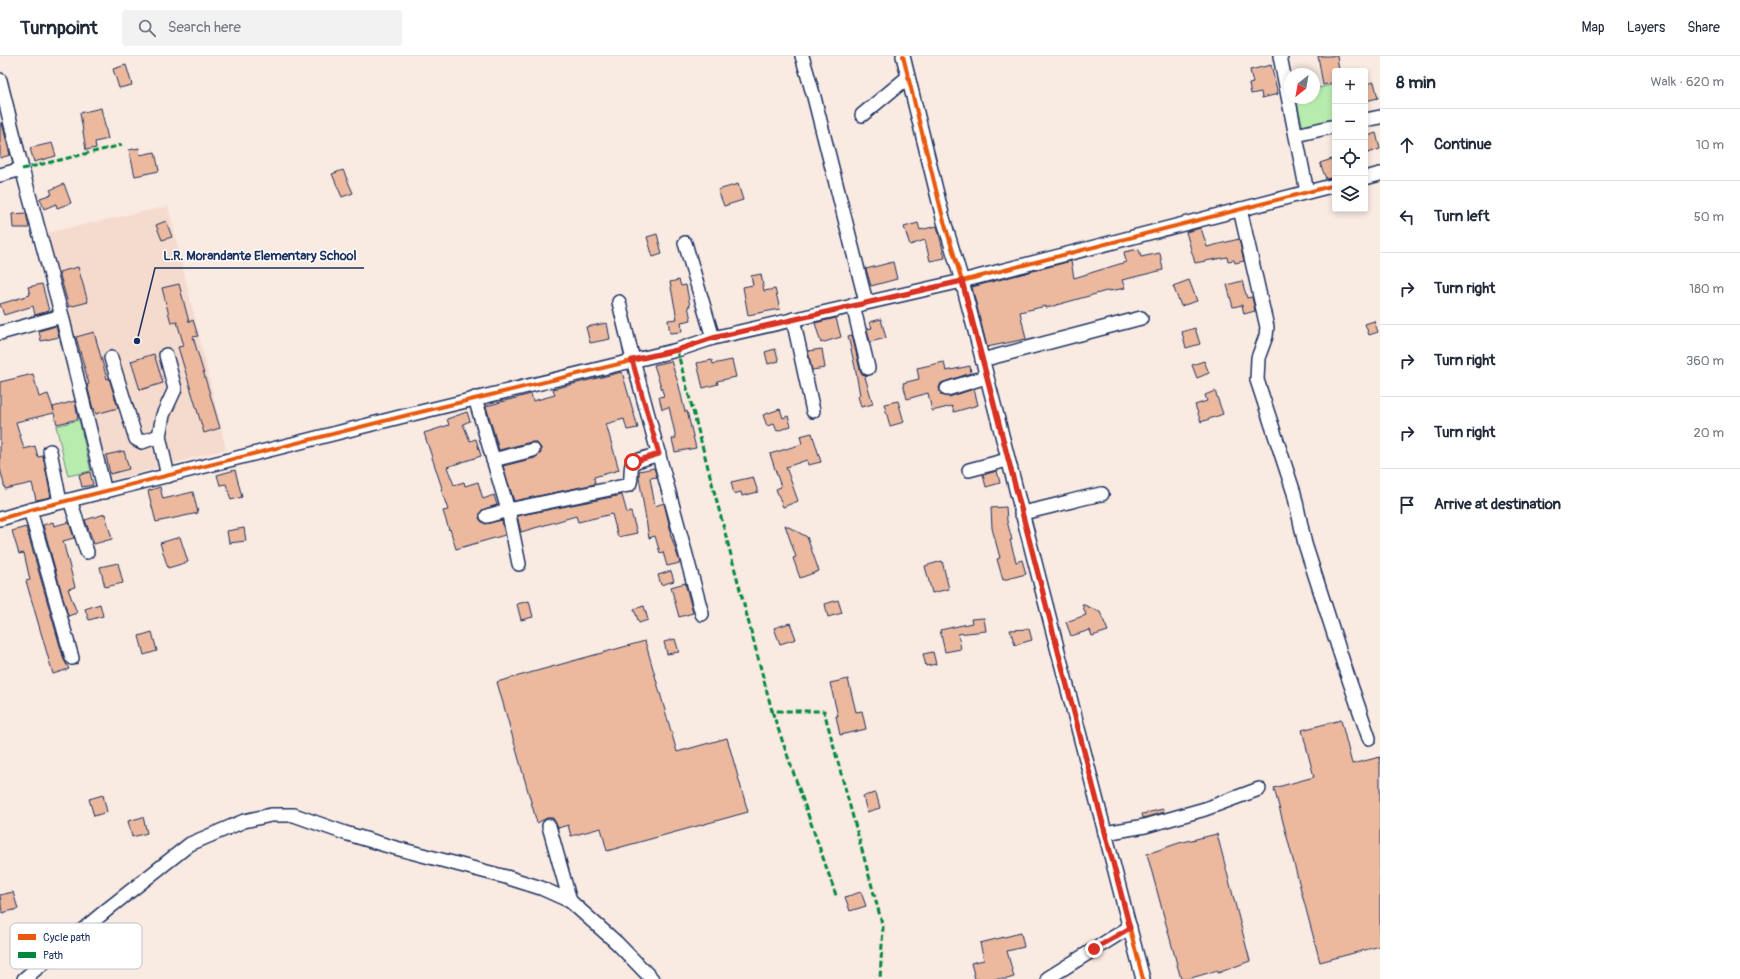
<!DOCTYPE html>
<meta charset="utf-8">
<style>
body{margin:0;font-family:Pangolin,sans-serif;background:#f2f2f3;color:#1f2937}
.controls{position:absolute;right:12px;top:12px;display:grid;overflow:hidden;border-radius:4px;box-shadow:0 2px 6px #0003}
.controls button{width:36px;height:36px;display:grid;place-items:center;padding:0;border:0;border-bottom:1px solid #e0e1e3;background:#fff;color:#1f2937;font:20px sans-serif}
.compass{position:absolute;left:1284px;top:12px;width:36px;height:36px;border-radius:50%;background:#fff;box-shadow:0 2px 6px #0003;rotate:211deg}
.stop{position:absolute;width:12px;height:12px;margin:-9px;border:3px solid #d93025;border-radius:50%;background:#fff}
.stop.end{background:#d93025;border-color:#fff;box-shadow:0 1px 4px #0008}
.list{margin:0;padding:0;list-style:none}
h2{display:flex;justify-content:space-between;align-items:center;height:52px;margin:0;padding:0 16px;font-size:17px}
h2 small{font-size:13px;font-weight:400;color:#747a83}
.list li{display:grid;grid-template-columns:26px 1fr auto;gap:12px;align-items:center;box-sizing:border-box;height:72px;padding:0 16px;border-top:1px solid #e0e1e3}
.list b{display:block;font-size:15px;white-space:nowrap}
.list em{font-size:13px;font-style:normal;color:#747a83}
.icon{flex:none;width:22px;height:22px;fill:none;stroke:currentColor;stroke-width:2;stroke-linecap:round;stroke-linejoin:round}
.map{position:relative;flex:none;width:1380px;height:923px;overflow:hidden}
header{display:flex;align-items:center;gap:24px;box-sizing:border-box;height:56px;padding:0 20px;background:#fff;border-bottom:1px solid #e0e1e3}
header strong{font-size:19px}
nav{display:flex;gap:22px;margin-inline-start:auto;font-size:14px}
.search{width:280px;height:36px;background:#f2f2f3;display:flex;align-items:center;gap:10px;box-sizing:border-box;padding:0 14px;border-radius:4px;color:#747a83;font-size:15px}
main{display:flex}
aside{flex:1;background:#fff}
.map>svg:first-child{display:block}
.built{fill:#f5dbce}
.green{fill:#b8ecae;stroke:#6a8e86}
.building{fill:#ecb99e;stroke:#1b2f5e}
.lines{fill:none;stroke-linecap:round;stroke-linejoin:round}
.minor-casing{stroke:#1b2f5e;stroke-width:16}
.minor{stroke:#fff;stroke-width:13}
.quiet{stroke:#00873e;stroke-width:3;stroke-dasharray:6 3;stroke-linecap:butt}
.cycleway-casing{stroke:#fff;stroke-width:6}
.cycleway{stroke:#e8590c;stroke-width:4}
.route{stroke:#d93025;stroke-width:5}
.key{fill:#fff;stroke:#bbc1cf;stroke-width:1}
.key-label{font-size:11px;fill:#1b2f5e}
.leader{fill:none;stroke:#1b2f5e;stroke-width:1.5}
.callout-dot{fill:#1b2f5e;stroke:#fff;stroke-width:1.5}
.callout-label{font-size:13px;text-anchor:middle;font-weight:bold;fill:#1b2f5e;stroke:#fff;stroke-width:3;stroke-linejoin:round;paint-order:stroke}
</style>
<header>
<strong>Turnpoint</strong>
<div class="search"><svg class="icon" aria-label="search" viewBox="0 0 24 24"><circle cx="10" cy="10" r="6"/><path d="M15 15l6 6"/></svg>Search here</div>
<nav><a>Map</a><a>Layers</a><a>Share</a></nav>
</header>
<main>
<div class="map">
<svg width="1380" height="923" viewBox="0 0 1380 923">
<rect width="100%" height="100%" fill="#f9eae2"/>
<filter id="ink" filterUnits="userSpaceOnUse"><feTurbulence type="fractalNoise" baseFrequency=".025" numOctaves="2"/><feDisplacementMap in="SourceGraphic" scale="8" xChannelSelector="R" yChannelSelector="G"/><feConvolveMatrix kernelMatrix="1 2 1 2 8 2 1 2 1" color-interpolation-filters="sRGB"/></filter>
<g filter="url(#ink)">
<!-- built -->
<polygon class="built" points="168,150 226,393 109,425 46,177"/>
<!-- green -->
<g class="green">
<polygon points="1335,28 1335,69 1304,76 1296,42 1314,42 1314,33"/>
<polygon points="79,364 91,415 68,420 56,370"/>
</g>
<!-- building -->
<g class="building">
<polygon points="1318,0 1337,0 1339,15 1335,15 1335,26 1323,29"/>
<polygon points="126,9 132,29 119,32 113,13"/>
<polygon points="1271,9 1278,38 1262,42 1261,36 1251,38 1249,28 1253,27 1250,14"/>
<polygon points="1374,26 1378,42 1365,45 1365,28"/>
<polygon points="101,52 108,83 95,86 96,92 86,94 80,57"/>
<polygon points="0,67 2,67 10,99 0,102"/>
<polygon points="1376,77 1380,93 1365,98 1365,81"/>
<polygon points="52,87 56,100 34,106 30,92"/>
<polygon points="139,92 140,99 155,96 159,115 135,120 129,94"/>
<polygon points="1335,102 1335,121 1326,123 1320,107"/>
<polygon points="343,114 353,137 342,141 332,118"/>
<polygon points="64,128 71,147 57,152 56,148 44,153 40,142 52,138 50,134"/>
<polygon points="738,128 743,144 724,150 718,134"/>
<polygon points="26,157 29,172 13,172 12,158"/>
<polygon points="166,165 172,181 162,184 156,169"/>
<polygon points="918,167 920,174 937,170 945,202 930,205 925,184 910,189 904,171"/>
<polygon points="1201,172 1207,191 1239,183 1244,205 1235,207 1234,204 1228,205 1227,201 1195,207 1186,176"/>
<polygon points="657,178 662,198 653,201 647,181"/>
<polygon points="1139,193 1141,201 1160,197 1163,214 1122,224 1125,232 1110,235 1110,234 1046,252 1046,250 1020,256 1026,283 987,291 972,231 1071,205 1074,222 1126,206 1124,196"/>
<polygon points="893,206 897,223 871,230 866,213"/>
<polygon points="78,211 88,246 69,251 59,216"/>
<polygon points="761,218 764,235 775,233 780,253 748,259 743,231 753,229 751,220"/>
<polygon points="679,224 681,230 686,229 690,250 688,250 691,264 681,266 682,276 670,277 668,264 677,263 670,226"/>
<polygon points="1189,224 1197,245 1181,250 1173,230"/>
<polygon points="1242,225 1247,242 1252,241 1255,255 1244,258 1242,249 1233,251 1227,229"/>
<polygon points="42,228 49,255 35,259 33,250 4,259 0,248 30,239 28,231"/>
<polygon points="179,228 189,266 193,264 198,280 193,281 220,372 204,377 178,291 184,290 177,266 171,267 162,232"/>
<polygon points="836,262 841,281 821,287 815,267"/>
<polygon points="881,263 886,282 870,286 867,273 872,272 870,266"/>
<polygon points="1374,265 1378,276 1369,279 1365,268"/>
<polygon points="607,267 610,283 590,287 586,271"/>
<polygon points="56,270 59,281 41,285 39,275"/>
<polygon points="1195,272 1200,288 1186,292 1182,276"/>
<polygon points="94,276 107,323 109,322 118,352 96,358 94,352 93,353 87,329 89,328 76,281"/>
<polygon points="852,279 860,314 862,318 868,320 865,321 873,348 861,351 858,340 860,339 855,311 848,280"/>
<polygon points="775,293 779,305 768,308 765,296"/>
<polygon points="822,293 825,312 812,314 808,295"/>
<polygon points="154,298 163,327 140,334 131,305"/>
<polygon points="712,304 713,308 732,304 736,321 717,325 718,328 703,332 697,307"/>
<polygon points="671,305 679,330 685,356 687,355 696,392 675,396 672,383 676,382 669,351 662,353 659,341 664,340 654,309"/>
<polygon points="1204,305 1209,317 1197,322 1192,309"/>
<polygon points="944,306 946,315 970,310 971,317 941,327 939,332 941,339 949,341 974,333 978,349 954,356 952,350 932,355 928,337 907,343 903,327 919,323 917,312"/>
<polygon points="622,316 638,372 627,374 624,363 606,368 619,414 594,421 595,428 514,445 503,410 535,402 541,397 541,392 536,386 531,386 499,394 486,350 531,338 533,345 555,339 553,333"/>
<polygon points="33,318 39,341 48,338 54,355 53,351 75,345 78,363 57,368 54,357 16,366 24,393 35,390 38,401 43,400 51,441 36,444 32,427 5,433 0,412 0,326"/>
<polygon points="1215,335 1223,358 1201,366 1195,349 1207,345 1205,339"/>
<polygon points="898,345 904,366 890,370 884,348"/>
<polygon points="780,353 783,362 788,360 791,370 777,375 774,368 767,370 763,359"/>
<polygon points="467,356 470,365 463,368 470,385 476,383 481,400 447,411 454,429 464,426 465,430 478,426 483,443 494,439 497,449 482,454 479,462 481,465 485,468 502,464 505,479 456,493 450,473 449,474 443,455 448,454 441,433 442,432 424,377 449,369 447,363"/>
<polygon points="812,377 821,406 808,409 807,404 786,411 798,445 783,451 776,433 781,431 770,398 802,388 800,380"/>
<polygon points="124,395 129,413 110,418 106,399"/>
<polygon points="654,412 657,421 650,422 655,450 664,447 671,476 670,477 680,507 667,510 663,496 660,497 655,480 649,482 639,421 639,415"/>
<polygon points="235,414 242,441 231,444 226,428 220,429 217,419"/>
<polygon points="997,415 1000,427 986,431 983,419"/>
<polygon points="90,416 93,429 82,431 79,419"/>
<polygon points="753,421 758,436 742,440 741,436 734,438 731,426"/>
<polygon points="160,431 163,443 193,436 198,457 156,466 148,435"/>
<polygon points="622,439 627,457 631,456 637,477 618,481 612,458 578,466 576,460 521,476 517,460"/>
<polygon points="1006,451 1007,465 1012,484 1010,484 1016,506 1022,504 1026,518 1003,524 997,503 1000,502 992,472 991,452"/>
<polygon points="105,458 112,483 94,488 85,464"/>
<polygon points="53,466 54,470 69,466 74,482 63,485 75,531 68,533 77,557 68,560 43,469"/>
<polygon points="785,469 807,481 819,515 800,522 793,502 796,501"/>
<polygon points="26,471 64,604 69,613 53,618 26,525 30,524 24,497 19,498 12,475"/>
<polygon points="244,472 246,485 229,487 227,475"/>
<polygon points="180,481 188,506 168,512 160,487"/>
<polygon points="942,505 949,533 932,537 925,510"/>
<polygon points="118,507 123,527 105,531 100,511"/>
<polygon points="671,515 674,525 661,529 658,519"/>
<polygon points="685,527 693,557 679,561 671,531"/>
<polygon points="838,544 842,557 828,561 825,548"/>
<polygon points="529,545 533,561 521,564 517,548"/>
<polygon points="100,548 103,560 89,564 85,553"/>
<polygon points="1082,548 1100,556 1108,575 1092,580 1090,574 1071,580 1066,566 1086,559"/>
<polygon points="644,550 648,564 639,567 634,553"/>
<polygon points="984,562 986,575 958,578 961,593 945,596 940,574 972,567 971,563"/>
<polygon points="790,567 796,583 780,588 774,572"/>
<polygon points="1029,573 1032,584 1015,589 1010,574"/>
<polygon points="152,576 157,595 144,599 139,580"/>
<polygon points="675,583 679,596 667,598 664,586"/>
<polygon points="645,585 677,696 727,682 748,756 607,795 601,772 571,780 568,769 558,772 553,762 547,762 537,767 497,626"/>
<polygon points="933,596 936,608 926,610 923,598"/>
<polygon points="848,623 856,656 862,655 866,673 840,679 836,660 838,660 830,627"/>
<polygon points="1341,664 1352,708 1380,701 1380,890 1320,906 1274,732 1314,721 1302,674"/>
<polygon points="876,737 880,752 867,756 863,740"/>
<polygon points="103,739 107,756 94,760 89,743"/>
<polygon points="1163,753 1164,756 1143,762 1142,758"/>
<polygon points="143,761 147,777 132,781 128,765"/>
<polygon points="1217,778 1250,905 1218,917 1218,914 1188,923 1181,923 1147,798 1179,787"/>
<polygon points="13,836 18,853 2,857 0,839"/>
<polygon points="861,836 866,850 850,855 845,841"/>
<polygon points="1021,877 1024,891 1007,895 1014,921 1007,923 975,923 971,907 984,904 980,887"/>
</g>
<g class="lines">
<defs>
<g id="minor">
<polyline points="802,0 814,41 866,246"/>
<polyline points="903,0 943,162 962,225 1143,923"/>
<polyline points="1280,0 1307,136"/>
<polyline points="0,24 22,113 62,260 105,436"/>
<polyline points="862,59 908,21"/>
<polyline points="1365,64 1380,61"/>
<polyline points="1296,79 1335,70"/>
<polyline points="0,119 22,113"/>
<polyline points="1365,122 1380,118"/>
<polyline points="1240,153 1267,271 1266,280 1258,302 1257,324 1294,437 1305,488 1344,609 1369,682"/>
<polyline points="685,187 713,282"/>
<polyline points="619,246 633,304 702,558"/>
<polyline points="853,249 868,312"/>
<polyline points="793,263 813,355"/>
<polyline points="0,277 62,260"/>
<polyline points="166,299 175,333 163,359 159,380 168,420"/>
<polyline points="111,302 136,383 142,386 159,380"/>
<polyline points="982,304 1141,262"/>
<polyline points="947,333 986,321"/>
<polyline points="475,342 508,454 519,508"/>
<polyline points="50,395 60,446"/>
<polyline points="493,404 533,394"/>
<polyline points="969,414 1007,404"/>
<polyline points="70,444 87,496"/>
<polyline points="30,454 72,602"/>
<path d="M1021,457C1049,452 1075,443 1102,438"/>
<path d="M487,460L508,454L629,429C633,422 629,414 633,406L659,398"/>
<polyline points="0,463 30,454 404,360 677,294 713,282 962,225 1335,129"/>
<polyline points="549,770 570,845"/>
<polyline points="1105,777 1145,770 1205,753 1259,733"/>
<polyline points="1048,922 1130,871"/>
<polyline points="24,923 109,852 190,788 244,765 271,759 294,759 345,777 392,791 506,821 541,832 570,845 617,887 652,923"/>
</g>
</defs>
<!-- minor casing -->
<use href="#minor" class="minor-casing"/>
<!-- minor -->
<use href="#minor" class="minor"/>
<!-- quiet -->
<g class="quiet">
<polyline points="22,113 122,89"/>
<polyline points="677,294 772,655 824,655 883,871 880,923"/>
<polyline points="772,655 837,842"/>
</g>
<defs>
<g id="cycleway">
<polyline points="903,0 943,162 962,225 1143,923"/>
<polyline points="0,463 30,454 404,360 677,294 713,282 962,225 1335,129"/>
</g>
</defs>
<!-- cycleway casing -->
<use href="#cycleway" class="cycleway-casing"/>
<!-- cycleway -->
<use href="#cycleway" class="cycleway"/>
</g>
</g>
<g class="lines" filter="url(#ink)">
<!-- route -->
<polyline class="route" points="633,406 659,398 632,304 677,294 713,282 962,225 1130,872 1094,893"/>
</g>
<!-- legend -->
<rect x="10" y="867" width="132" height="46" rx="6" class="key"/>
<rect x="18" y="878" width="18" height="6" fill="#e8590c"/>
<rect x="18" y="896" width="18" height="6" fill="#00873e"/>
<g class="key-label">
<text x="43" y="885">Cycle path</text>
<text x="43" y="903">Path</text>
</g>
<!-- callouts -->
<path class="leader" d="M137 285L155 212H364"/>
<circle class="callout-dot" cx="137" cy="285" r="4"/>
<g class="callout-label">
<text x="260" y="204">L.R. Morandante Elementary School</text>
</g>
</svg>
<div class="controls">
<button>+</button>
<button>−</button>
<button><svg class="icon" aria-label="locate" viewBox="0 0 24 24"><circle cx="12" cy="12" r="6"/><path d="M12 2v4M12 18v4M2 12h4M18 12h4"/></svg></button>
<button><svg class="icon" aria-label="layers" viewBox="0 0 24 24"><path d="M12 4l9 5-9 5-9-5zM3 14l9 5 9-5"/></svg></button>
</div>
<svg class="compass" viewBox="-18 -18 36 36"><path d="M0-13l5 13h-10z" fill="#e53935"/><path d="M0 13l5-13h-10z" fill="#747a83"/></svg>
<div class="stop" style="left:633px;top:406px"></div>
<div class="stop end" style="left:1094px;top:893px"></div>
</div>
<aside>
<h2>8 min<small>Walk · 620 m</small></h2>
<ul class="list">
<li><svg class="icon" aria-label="ahead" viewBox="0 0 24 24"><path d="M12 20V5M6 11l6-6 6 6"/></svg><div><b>Continue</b></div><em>10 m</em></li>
<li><svg class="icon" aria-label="left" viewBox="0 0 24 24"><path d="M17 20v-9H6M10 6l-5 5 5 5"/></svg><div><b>Turn left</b></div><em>50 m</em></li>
<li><svg class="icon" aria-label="right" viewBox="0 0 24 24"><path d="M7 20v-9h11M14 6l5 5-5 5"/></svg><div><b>Turn right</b></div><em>180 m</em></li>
<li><svg class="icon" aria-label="right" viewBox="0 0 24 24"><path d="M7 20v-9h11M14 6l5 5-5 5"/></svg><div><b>Turn right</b></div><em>360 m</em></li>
<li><svg class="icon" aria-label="right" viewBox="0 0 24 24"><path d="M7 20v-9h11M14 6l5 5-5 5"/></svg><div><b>Turn right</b></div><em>20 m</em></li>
<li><svg class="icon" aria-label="arrive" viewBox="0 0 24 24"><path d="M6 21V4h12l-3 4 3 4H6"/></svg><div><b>Arrive at destination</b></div></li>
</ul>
</aside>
</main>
